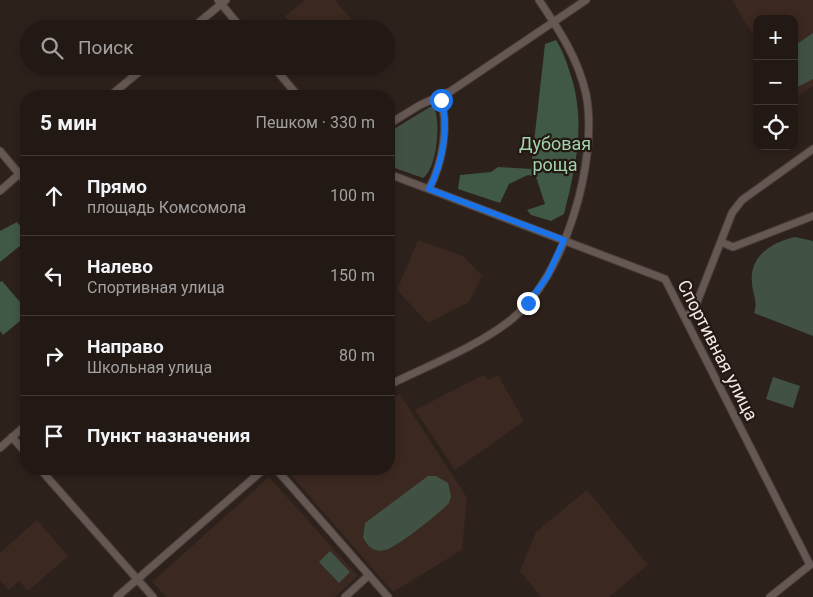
<!DOCTYPE html>
<html lang="ru">
<meta charset="utf-8">
<style>
body{margin:0;font-family:Roboto,sans-serif;background:#2e2622;color:#f1f3f6}
.controls{position:absolute;right:15px;top:15px;display:grid;overflow:hidden;border-radius:10px;box-shadow:0 2px 8px #0003}
.controls button{width:45px;height:45px;display:grid;place-items:center;padding:0;border:0;border-bottom:1px solid #3f3834;background:#221914;color:#f1f3f6;font:25px sans-serif}
.stop{position:absolute;width:15px;height:15px;margin:-11px;border:4px solid #1a73e8;border-radius:50%;background:#fff}
.stop.end{background:#1a73e8;border-color:#fff;box-shadow:0 1px 5px #0008}
.list{margin:0;padding:0;list-style:none}
h2{display:flex;justify-content:space-between;align-items:center;height:65px;margin:0;padding:0 20px;font-size:21px}
h2 small{font-size:16px;font-weight:400;color:#a2a0a0}
.list li{display:grid;grid-template-columns:32px 1fr auto;gap:15px;align-items:center;box-sizing:border-box;height:80px;padding:0 20px;border-top:1px solid #3f3834}
.list b{display:block;font-size:19px;white-space:nowrap}
.list p{margin:0;font-size:16px;white-space:nowrap;color:#a2a0a0}
.list em{font-size:16px;font-style:normal;color:#a2a0a0}
.icon{flex:none;width:28px;height:28px;fill:none;stroke:currentColor;stroke-width:2;stroke-linecap:round;stroke-linejoin:round}
.map{position:relative;flex:none;width:813px;height:597px;overflow:hidden}
.search{position:absolute;background:#221914;box-shadow:0 2px 8px #0003;left:20px;top:20px;width:375px;height:55px;display:flex;align-items:center;gap:12px;box-sizing:border-box;padding:0 18px;border-radius:28px;color:#a2a0a0;font-size:19px}
.panel{position:absolute;background:#221914;box-shadow:0 2px 8px #0003;left:20px;top:90px;width:375px;height:385px;border-radius:20px}
.map>svg:first-child{display:block}
.built{fill:#3b2820}
.green{fill:#415245}
.forest{fill:#405846}
.lines{fill:none;stroke-linecap:round;stroke-linejoin:round}
.minor-casing{stroke:#463b38;stroke-width:9}
.minor{stroke:#655751;stroke-width:7}
.route{stroke:#1a73e8;stroke-width:6}
.labels{text-anchor:middle;dominant-baseline:central;stroke-width:4.5;stroke-linejoin:round;paint-order:stroke}
.park-label{font-size:18px;fill:#a2d2ae;stroke:#231812}
.street-label{font-size:18px;fill:#f3eae7;stroke:#231812}
</style>
<div class="map">
<svg width="813" height="597" viewBox="0 0 813 597">
<rect width="100%" height="100%" fill="#2d211b"/>
<!-- built -->
<g class="built">
<polygon points="305,0 335,0 359,29 296,29 285,16"/>
<polygon points="732,0 813,0 813,86 794,98 794,19 757,19 757,51 752,33"/>
<polygon points="418,240 463,256 482,276 469,302 428,323 397,290"/>
<polygon points="483,375 488,380 498,375 524,421 455,470 415,410"/>
<polygon points="400,394 467,498 462,550 393,592 286,469 389,469 389,399"/>
<polygon points="269,477 358,576 335,597 166,597 152,582"/>
<polygon points="587,490 648,565 609,597 541,597 520,571 536,532"/>
<polygon points="37,520 68,556 28,591 19,581 9,590 0,580 0,553"/>
</g>
<!-- green -->
<g class="green">
<polygon points="813,33 813,79 794,89 794,46"/>
<path d="M430,107H434C441,123 437,168 423,178L389,166V132Z"/>
<path d="M795,237L813,241V336L754,313C758,301 753,296 752,283C749,256 772,242 795,237Z"/>
<polygon points="773,377 800,386 793,408 766,399"/>
<path d="M428,476H436L448,483L451,496L449,503C440,513 396,548 385,550C374,553 367,546 363,537L365,523Z"/>
<polygon points="330,551 350,572 339,583 319,562"/>
</g>
<!-- forest -->
<g class="forest">
<path d="M556,40C563,51 567,63 571,76C586,123 576,166 564,214L551,221L531,215L527,210L545,204L536,177L528,175L509,184L500,203L458,189L460,175L491,172L498,167L531,169L545,44Z"/>
<polygon points="17,222 26,233 26,241 0,262 0,231"/>
<polygon points="2,281 26,309 26,316 3,335 0,331 0,282"/>
</g>
<g class="lines">
<defs>
<g id="minor">
<polyline points="218,0 242,29"/>
<polyline points="191,29 226,0"/>
<polyline points="273,66 298,96"/>
<polyline points="110,96 146,66"/>
<polyline points="389,124 420,105 451,91 586,0"/>
<polyline points="0,151 26,182"/>
<polyline points="389,174 665,279 810,565 770,597"/>
<path d="M429,189C442,164 450,125 440,97"/>
<polyline points="0,191 26,168"/>
<polyline points="721,242 733,247 813,216"/>
<polyline points="685,317 694,310 732,213 742,200 813,149"/>
<path d="M389,385C427,366 479,346 512,319C565,276 599,160 586,94C578,58 559,30 539,0"/>
<polyline points="12,437 26,453"/>
<polyline points="0,448 26,425"/>
<polyline points="40,469 153,597"/>
<polyline points="276,469 388,597"/>
<polyline points="117,597 264,469"/>
<polyline points="345,597 369,575"/>
</g>
</defs>
<!-- minor casing -->
<use href="#minor" class="minor-casing"/>
<!-- minor -->
<use href="#minor" class="minor"/>
</g>
<g class="lines">
<!-- route -->
<path class="route" d="M441,100C450,126 442,165 429,189L564,240L547,277L528,303"/>
</g>
<g class="labels">
<!-- park labels -->
<g class="park-label">
<text x="555" y="143">Дубовая<tspan x="555" dy="21">роща</tspan></text>
</g>
<!-- street labels -->
<g class="street-label">
<text transform="translate(718 350) rotate(63)">Спортивная улица</text>
</g>
</g>
</svg>
<div class="controls">
<button>+</button>
<button>−</button>
<button><svg class="icon" aria-label="locate" viewBox="0 0 24 24"><circle cx="12" cy="12" r="6"/><path d="M12 2v4M12 18v4M2 12h4M18 12h4"/></svg></button>
</div>
<div class="stop" style="left:441px;top:100px"></div>
<div class="stop end" style="left:528px;top:303px"></div>
<div class="search"><svg class="icon" aria-label="search" viewBox="0 0 24 24"><circle cx="10" cy="10" r="6"/><path d="M15 15l6 6"/></svg>Поиск</div>
<section class="panel">
<h2>5 мин<small>Пешком · 330 m</small></h2>
<ul class="list">
<li><svg class="icon" aria-label="ahead" viewBox="0 0 24 24"><path d="M12 20V5M6 11l6-6 6 6"/></svg><div><b>Прямо</b><p>площадь Комсомола</p></div><em>100 m</em></li>
<li><svg class="icon" aria-label="left" viewBox="0 0 24 24"><path d="M17 20v-9H6M10 6l-5 5 5 5"/></svg><div><b>Налево</b><p>Спортивная улица</p></div><em>150 m</em></li>
<li><svg class="icon" aria-label="right" viewBox="0 0 24 24"><path d="M7 20v-9h11M14 6l5 5-5 5"/></svg><div><b>Направо</b><p>Школьная улица</p></div><em>80 m</em></li>
<li><svg class="icon" aria-label="arrive" viewBox="0 0 24 24"><path d="M6 21V4h12l-3 4 3 4H6"/></svg><div><b>Пункт назначения</b></div></li>
</ul>
</section>
</div>
